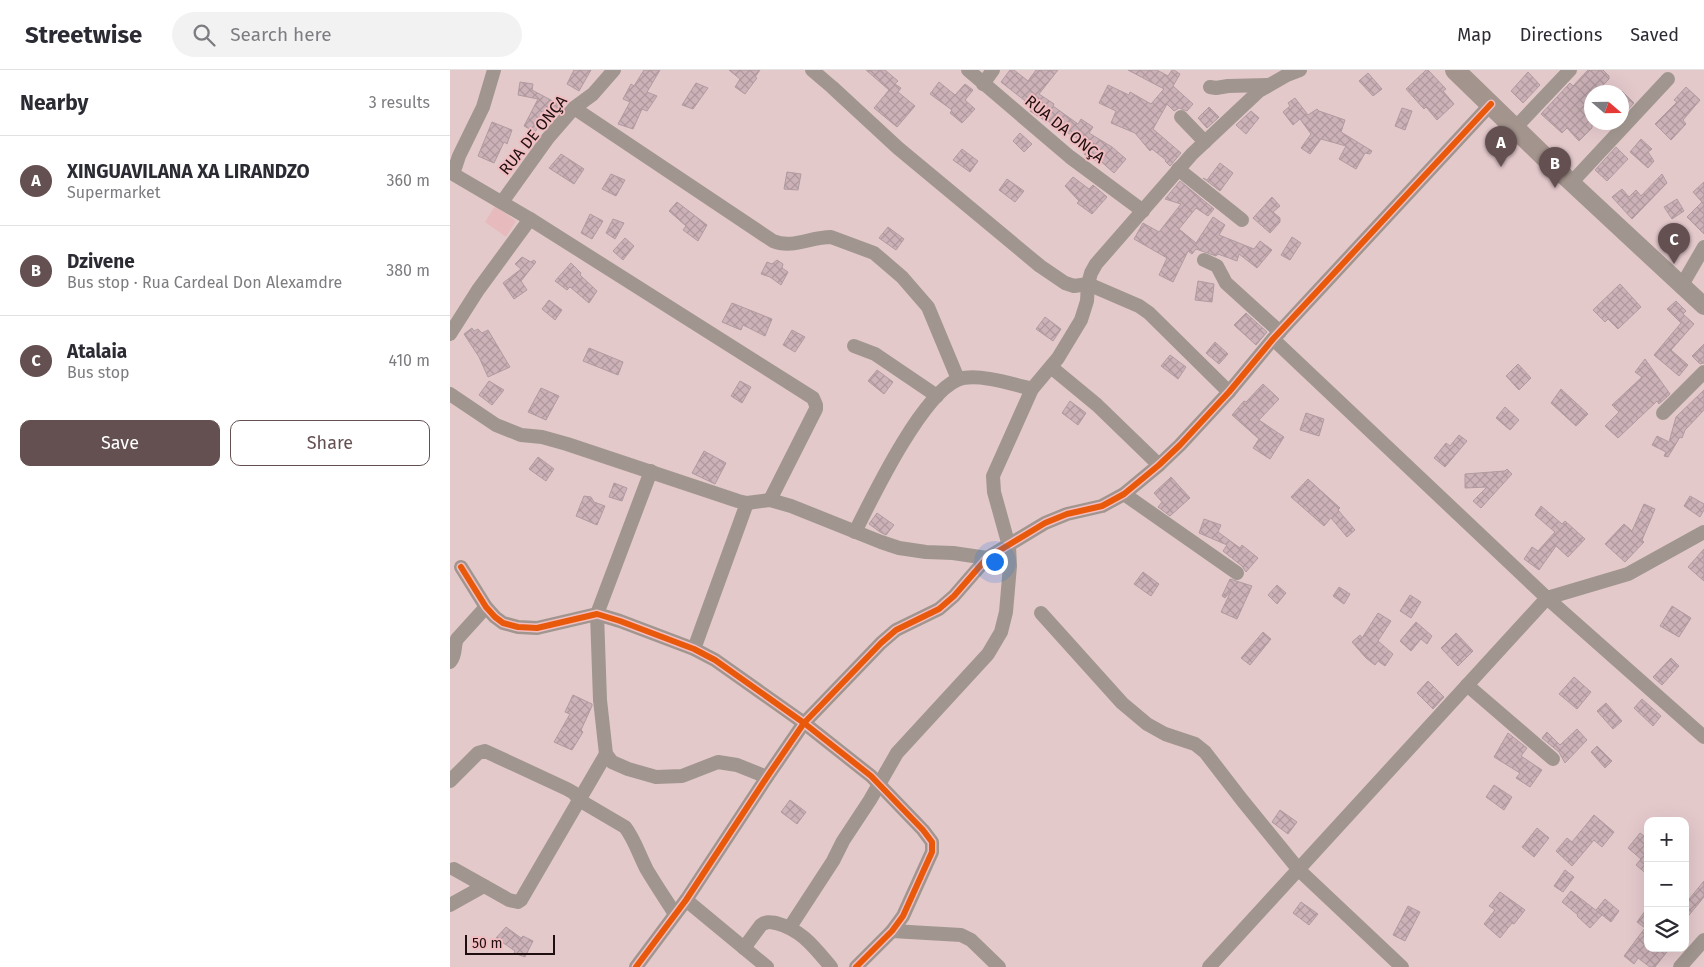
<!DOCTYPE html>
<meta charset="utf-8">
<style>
body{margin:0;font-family:"Fira Sans",sans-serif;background:#f2f2f3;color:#2b2b33}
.controls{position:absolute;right:15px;bottom:15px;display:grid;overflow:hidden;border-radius:10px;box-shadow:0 5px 20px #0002}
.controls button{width:45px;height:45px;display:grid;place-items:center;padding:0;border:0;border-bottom:1px solid #e1e1e2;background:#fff;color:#2b2b33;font:25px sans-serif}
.compass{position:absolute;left:1134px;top:15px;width:45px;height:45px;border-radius:50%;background:#fff;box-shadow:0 5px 20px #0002;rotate:110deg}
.scale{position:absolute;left:15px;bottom:12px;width:90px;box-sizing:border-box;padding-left:5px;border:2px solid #200f10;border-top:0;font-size:14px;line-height:18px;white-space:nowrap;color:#200f10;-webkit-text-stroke:4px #f0bdc1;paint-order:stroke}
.you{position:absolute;left:544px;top:491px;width:18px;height:18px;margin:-12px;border:4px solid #fff;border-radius:50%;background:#1a73e8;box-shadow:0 0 0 8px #1a73e833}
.badge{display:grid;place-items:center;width:32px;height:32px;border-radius:50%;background:#655051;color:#fff;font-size:16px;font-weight:700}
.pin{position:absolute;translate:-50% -41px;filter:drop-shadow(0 1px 2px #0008)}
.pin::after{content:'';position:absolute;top:26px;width:18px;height:15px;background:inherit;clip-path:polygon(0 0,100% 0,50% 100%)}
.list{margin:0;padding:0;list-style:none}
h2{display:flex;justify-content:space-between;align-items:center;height:65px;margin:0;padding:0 20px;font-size:21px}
h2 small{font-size:16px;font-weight:400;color:#7c7c81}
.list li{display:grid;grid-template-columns:32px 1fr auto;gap:15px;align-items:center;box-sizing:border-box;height:90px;padding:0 20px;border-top:1px solid #e1e1e2}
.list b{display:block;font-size:19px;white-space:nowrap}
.list p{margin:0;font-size:16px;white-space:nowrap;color:#7c7c81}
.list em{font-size:16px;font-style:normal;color:#7c7c81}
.actions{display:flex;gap:10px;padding:15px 20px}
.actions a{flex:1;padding:11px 0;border:1px solid #655051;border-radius:10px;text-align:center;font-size:18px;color:#655051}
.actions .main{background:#655051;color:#fff}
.icon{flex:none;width:28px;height:28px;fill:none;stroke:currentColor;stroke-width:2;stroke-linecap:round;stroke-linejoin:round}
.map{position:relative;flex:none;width:1254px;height:897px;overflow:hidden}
header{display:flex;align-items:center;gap:30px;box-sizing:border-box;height:70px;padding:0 25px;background:#fff;border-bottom:1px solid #e1e1e2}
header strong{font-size:24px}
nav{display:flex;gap:28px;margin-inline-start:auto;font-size:18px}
.search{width:350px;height:45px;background:#f2f2f3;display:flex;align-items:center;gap:12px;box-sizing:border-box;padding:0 18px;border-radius:28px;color:#7c7c81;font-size:19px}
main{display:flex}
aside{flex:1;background:#fff}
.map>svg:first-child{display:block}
.built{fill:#e7bbbe}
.building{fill:url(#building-cross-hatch);stroke:#b09ba0}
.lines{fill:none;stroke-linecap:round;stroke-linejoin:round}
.minor{stroke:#a0968f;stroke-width:14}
.tertiary{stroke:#a0968f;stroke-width:18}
.secondary{stroke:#a3948d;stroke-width:20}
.cycleway-casing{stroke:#f0bdc1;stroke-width:9}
.cycleway{stroke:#e8590c;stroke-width:6}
.labels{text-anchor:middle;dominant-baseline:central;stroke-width:4;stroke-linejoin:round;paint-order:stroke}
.street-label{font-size:16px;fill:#200f10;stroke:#f0bdc1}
</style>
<header>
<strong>Streetwise</strong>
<div class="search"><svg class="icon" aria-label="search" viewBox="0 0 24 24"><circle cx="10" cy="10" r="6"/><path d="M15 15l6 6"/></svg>Search here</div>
<nav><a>Map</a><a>Directions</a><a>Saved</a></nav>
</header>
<main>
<aside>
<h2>Nearby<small>3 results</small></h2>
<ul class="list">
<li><span class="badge">A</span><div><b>XINGUAVILANA XA LIRANDZO</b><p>Supermarket</p></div><em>360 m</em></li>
<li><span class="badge">B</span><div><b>Dzivene</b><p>Bus stop · Rua Cardeal Don Alexamdre</p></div><em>380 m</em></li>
<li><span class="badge">C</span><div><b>Atalaia</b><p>Bus stop</p></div><em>410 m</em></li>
</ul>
<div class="actions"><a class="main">Save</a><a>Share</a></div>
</aside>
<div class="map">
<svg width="1254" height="897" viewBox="0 0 1254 897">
<defs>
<pattern id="building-cross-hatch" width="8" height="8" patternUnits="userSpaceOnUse" patternTransform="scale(1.25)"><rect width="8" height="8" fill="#ccb2b8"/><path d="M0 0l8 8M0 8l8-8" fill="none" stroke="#af989d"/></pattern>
</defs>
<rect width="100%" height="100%" fill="#e4c9cb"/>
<!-- built -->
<polygon class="built" points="45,136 66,151 56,167 35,152"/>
<!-- building -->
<g class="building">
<polygon points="124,0 141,0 129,21 117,14"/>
<polygon points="194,0 210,0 197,22 207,26 197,41 192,39 183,59 168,54 180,32 173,29 181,14 184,16"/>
<polygon points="279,0 310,0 305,7 307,8 295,24 285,17 290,9"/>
<polygon points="416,0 435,0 448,11 445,14 451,18 448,22 465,36 447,57 424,38 439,20"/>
<polygon points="560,0 564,0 578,11 586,0 608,0 589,24 604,34 603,36 628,54 631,49 643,57 639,63 662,77 676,89 664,103 647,88 645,91 634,84 639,76 610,58 609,59 595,49 594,50 580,41 583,37 551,12"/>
<polygon points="678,0 707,0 718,6 722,0 724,0 730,4 723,16 743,34 737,41 729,38 724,41 717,34 703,59 731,83 720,96 715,91 716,90 702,79 700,81 685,63 661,53 666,41 649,33 658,15 679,25 680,22 701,34 714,19"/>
<polygon points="976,0 978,0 996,19 993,21 1004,34 987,50 976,37 974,39 956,19"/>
<polygon points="1138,0 1153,0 1159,6 1159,9 1146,22 1142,22 1142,36 1138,41 1142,44 1142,58 1129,71 1117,58 1112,63 1091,44 1120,13 1123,16"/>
<polygon points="1078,2 1090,15 1073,33 1061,21"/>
<polygon points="918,3 932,19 923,26 909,11"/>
<polygon points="70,12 83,14 82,20 112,36 102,50 95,46 85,62 74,56 88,29 68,25"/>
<polygon points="489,12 505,25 515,14 523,20 515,30 525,39 512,53 500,43 502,40 480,24"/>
<polygon points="246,13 258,18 243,39 232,35"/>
<polygon points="1236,17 1250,30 1233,50 1236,54 1221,70 1205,54 1227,32 1224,30"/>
<polygon points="1172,21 1184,33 1172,46"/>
<polygon points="845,28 858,45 867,39 869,41 895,50 891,62 922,81 920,84 915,83 906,99 889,89 896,76 871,69 860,84 851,78 861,64 850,49 843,55 833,42 840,36 838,33"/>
<polygon points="759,37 769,47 757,58 748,48"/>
<polygon points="952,38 962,41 955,60 945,56"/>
<polygon points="801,41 809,48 796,64 786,55"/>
<polygon points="42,52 62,60 57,74 54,72 44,93 28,86"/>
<polygon points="570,63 582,74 574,82 563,71"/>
<polygon points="1191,69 1202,79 1198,82 1204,91 1198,98 1180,82"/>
<polygon points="1166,77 1178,89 1157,111 1145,100"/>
<polygon points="512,79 528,91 520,102 503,90"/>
<polygon points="111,84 134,99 124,114 99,98"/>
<polygon points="770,93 783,103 770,121 753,108 757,110"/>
<polygon points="337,102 351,104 348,120 334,119"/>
<polygon points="161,104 175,110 166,126 152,119"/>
<polygon points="1212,104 1217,113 1182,149 1162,127 1172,119 1179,127 1186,120 1191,126"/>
<polygon points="623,107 639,119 643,115 657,127 642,144 627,133 629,131 615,116"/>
<polygon points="557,109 574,121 565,132 549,120"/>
<polygon points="730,111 764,139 758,146 746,138 729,159 746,173 763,147 775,155 769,165 804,179 810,171 822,180 807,198 789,184 787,191 768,184 766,186 746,179 742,184 738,181 723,212 709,205 717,188 684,169 693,153 709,162 731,134 715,129"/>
<polygon points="1254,112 1254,164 1237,147 1252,132 1243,122"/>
<polygon points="822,127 830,136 823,142 830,148 830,152 820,163 803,148"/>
<polygon points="1227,129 1234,141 1222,149 1214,137"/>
<polygon points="227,132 257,155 248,171 233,160 236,156 219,141"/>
<polygon points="140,144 153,151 142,169 131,163"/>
<polygon points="163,149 174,153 165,169 156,163"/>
<polygon points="438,157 454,169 446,180 429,168"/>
<polygon points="842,167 851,173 840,190 831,185"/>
<polygon points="175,168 184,176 173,190 163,181"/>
<polygon points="72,187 81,192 84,190 86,192 71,211 77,220 64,229 53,213 71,199 65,194"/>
<polygon points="327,190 333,194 332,198 338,202 331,215 320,207 311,204 317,192 322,194"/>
<polygon points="121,193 131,203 130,205 147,221 139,233 120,217 117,220 105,211"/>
<polygon points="748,211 764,214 762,232 745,230"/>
<polygon points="1170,214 1191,237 1168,259 1158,249 1155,252 1143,240"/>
<polygon points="99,230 112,240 105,250 92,239"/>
<polygon points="1226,231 1236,241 1233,244 1244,254 1221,280 1238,295 1229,306 1204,285 1231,253 1217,239"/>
<polygon points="282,233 322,249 315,266 293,255 291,260 272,252"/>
<polygon points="796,243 817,262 806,275 784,255"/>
<polygon points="595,247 611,259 603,271 586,259"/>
<polygon points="22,258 24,261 28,259 32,263 38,260 60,297 38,307 29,287 14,264"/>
<polygon points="342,260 355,267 345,282 333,275"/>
<polygon points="765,272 778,284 769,294 756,283"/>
<polygon points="1254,274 1254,293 1250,294 1242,286"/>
<polygon points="139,278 173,292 168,305 133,291"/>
<polygon points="720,285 736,297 728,309 711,296"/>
<polygon points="1195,289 1220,324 1209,334 1207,331 1168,368 1155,356 1169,342 1162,335 1192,307 1185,302"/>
<polygon points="1068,294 1081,308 1069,320 1056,306"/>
<polygon points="427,300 443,312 434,324 418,311"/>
<polygon points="39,311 54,320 42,335 29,325"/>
<polygon points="290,311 301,317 292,333 281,326"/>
<polygon points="813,314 829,329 809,350 834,367 820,389 803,378 809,369 782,345 794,331 796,332"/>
<polygon points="91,318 109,326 96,350 78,342"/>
<polygon points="1111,319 1138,344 1126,356 1101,333"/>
<polygon points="1254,320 1254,340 1235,360 1232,368 1230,367 1218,387 1214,386 1216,382 1202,375 1207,366 1219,372 1226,347"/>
<polygon points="620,331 636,343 628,355 612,343"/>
<polygon points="1055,337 1069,350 1060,360 1046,348"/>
<polygon points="856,343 874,349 869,366 850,360"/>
<polygon points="1009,365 1017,371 995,397 984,388 996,373 1000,376"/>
<polygon points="254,381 276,393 265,414 242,403"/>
<polygon points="88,387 104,399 96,411 79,399"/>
<polygon points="1057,399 1062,404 1031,438 1023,431 1037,417 1015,418 1015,404 1055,401"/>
<polygon points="721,407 740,428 720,446 708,437 712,432 704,423"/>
<polygon points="858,409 890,438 888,440 905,460 897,467 881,448 874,456 841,427"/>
<polygon points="164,413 177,418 172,431 159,427"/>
<polygon points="134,426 141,427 144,432 155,436 147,455 126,446"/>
<polygon points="1240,426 1254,434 1254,440 1250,447 1234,436"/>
<polygon points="1194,434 1205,439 1192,470 1194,472 1175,492 1155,474 1174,454 1182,461"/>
<polygon points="1091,436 1112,454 1115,451 1135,469 1118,487 1106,476 1089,500 1074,489 1082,477 1088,481 1105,462 1085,445"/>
<polygon points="427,443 444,455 436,465 430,462 419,454"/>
<polygon points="754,449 771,455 768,462 790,478 792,475 808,488 796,502 792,496 773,481 777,475 749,463"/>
<polygon points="1254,479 1254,511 1238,497"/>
<polygon points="693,502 709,514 701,526 684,514"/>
<polygon points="780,509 802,516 787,549 771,542 781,521 775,528 772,526"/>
<polygon points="827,515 836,523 827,534 818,525"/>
<polygon points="889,517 900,524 894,534 883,526"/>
<polygon points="960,525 971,532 961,548 950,541"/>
<polygon points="1222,536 1241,548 1229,567 1210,556"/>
<polygon points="928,543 941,551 928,571 943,584 935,596 928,591 925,595 916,588 902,572 910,565 912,568"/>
<polygon points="966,552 982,566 977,574 971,569 961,581 950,571"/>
<polygon points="813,562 821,569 800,595 791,588"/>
<polygon points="1006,563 1023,581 1008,596 991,578"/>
<polygon points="1221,588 1229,596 1212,615 1203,607"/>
<polygon points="1124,607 1141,622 1127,639 1109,624"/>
<polygon points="978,611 994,627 983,639 967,623"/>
<polygon points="123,625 142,634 142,636 131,660 133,662 122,680 104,672 120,644 115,642"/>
<polygon points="1192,629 1211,646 1203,656 1184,638"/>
<polygon points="1156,633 1172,651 1163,659 1147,641"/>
<polygon points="1127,659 1137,670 1115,693 1109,682 1092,668 1097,662 1110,675"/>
<polygon points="1058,663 1077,678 1071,686 1092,700 1080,717 1066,708 1070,703 1044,687"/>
<polygon points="1147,676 1162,691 1155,698 1141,682"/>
<polygon points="1044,715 1062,727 1054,740 1036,727"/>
<polygon points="340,730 356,742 347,754 331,742"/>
<polygon points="830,740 847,752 838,764 822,752"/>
<polygon points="1144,745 1164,762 1152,777 1144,770 1122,796 1106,781 1117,768 1122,772"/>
<polygon points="1087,758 1099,768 1084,787 1072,777"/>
<polygon points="1190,763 1198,769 1198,805 1186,795 1191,789 1178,778"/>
<polygon points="1115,800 1124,807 1113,822 1104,816"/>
<polygon points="1254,811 1254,827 1235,850 1235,834"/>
<polygon points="1121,821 1152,845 1140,858 1127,846 1128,845 1112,832"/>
<polygon points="1050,822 1075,840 1064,854 1062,853 1050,868 1034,854 1045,840 1039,836"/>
<polygon points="1155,829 1169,841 1161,852 1146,840"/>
<polygon points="851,832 868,844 859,855 843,843"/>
<polygon points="958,836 970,842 955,871 943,865"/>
<polygon points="1198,837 1198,878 1220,878 1205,897 1200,897 1188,888 1184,894 1174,886 1195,858 1187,852"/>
<polygon points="56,857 71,868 73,866 83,871 75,887 64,883 65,881 46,868"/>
</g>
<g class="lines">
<!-- minor -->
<g class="minor">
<polyline points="44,0 33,37 9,86 3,104 80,149"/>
<polyline points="362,0 382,17 448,78 590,196 615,213 624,216 638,214 689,236 699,243 779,322"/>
<polyline points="518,0 620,87 693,141"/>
<polyline points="533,14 543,0"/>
<polyline points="760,17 766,18 778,16 818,15"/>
<path d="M124,38L323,171C343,179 360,167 381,167L424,183L452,207L478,237L508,309"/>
<polyline points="731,47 755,72"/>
<polyline points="1065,58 1120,0"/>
<polyline points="728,99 792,150"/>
<polyline points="1122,112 1218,9"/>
<polyline points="52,132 98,68 124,38 143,24 164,0"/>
<polyline points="754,190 767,196 776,213 830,262"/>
<polyline points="1232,215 1254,177"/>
<polyline points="0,264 28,220 80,149 363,328 366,335 366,339 320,430"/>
<polyline points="823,269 1097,528 1254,667"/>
<polyline points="404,276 425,284 487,326"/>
<polyline points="601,297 647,335 709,395"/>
<polyline points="0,324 46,355 71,365 92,367 117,374 288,431 297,433 320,430 341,436 431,472 449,478 476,482 503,483 537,488"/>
<polyline points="1213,343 1254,302"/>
<polyline points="201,401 147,544 150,630 156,684 162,692 178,699 206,707 232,706 268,692 287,695 317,707"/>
<polyline points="674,424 787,503"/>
<path d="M405,462C423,426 471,326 507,310C525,302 563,314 582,319"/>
<polyline points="11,497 36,537 45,547 53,553 68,557 87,558 147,544 170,551 244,579 265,590 354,653 421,706 473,760 482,772 482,782 453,846 442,861 406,897"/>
<polyline points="591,543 672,633 697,654 715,664 745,674 755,682 792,730 849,800 952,897"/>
<polyline points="244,579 297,433"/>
<path d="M0,592C7,583 3,578 7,569L36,537"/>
<polyline points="1017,615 1103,689"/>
<path d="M0,711L28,683L35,681L117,719L124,723L129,730L175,757C184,768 190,787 197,800C206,815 216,830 225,844"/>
<polyline points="4,799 59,830 68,832 71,830 156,684"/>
<polyline points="236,830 317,897"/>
<polyline points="0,835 34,816"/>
<polyline points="340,857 383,791 393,771 420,730 447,683 538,584 551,562 556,542 560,496 559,476 544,422 543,406 582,319 608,288 631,250 637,231 638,214 641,203 646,194 742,84 809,21 837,5 850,0"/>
<polyline points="442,861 511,865 521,870 549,897"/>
<path d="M294,878L311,855C317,851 320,852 326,853C352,860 364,877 381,897"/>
<polyline points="186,897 236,830 317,707 354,653 431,573 446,560 489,539 504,526 537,488 595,453 617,444 652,436 674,424 709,395 730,375 779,322 823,269 1041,34"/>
<polyline points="759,897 1097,528 1178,504 1254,462"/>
<polyline points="1230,897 1254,870"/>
</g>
<!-- tertiary -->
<polyline class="tertiary" points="1112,104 1254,236"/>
<!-- secondary -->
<polyline class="secondary" points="1005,0 1112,104"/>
<defs>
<g id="cycleway">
<polyline points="11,497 36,537 45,547 53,553 68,557 87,558 147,544 170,551 244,579 265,590 354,653 421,706 473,760 482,772 482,782 453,846 442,861 406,897"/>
<polyline points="186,897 236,830 317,707 354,653 431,573 446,560 489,539 504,526 537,488 595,453 617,444 652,436 674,424 709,395 730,375 779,322 823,269 1041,34"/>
</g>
</defs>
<!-- cycleway casing -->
<use href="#cycleway" class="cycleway-casing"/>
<!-- cycleway -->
<use href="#cycleway" class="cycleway"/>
</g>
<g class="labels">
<!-- street labels -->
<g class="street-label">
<text transform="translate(615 59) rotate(39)">RUA DA ONÇA</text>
<text transform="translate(83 65) rotate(-51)">RUA DE ONÇA</text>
</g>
</g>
</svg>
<div class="controls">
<button>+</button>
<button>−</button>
<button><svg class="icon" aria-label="layers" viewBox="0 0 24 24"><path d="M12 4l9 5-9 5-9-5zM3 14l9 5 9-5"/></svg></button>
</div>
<svg class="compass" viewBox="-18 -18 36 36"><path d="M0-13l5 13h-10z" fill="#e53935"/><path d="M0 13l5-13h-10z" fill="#7c7c81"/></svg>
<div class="scale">50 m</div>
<div class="you"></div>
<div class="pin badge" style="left:1051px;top:97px">A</div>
<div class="pin badge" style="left:1105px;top:118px">B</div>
<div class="pin badge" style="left:1224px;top:194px">C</div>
</div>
</main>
